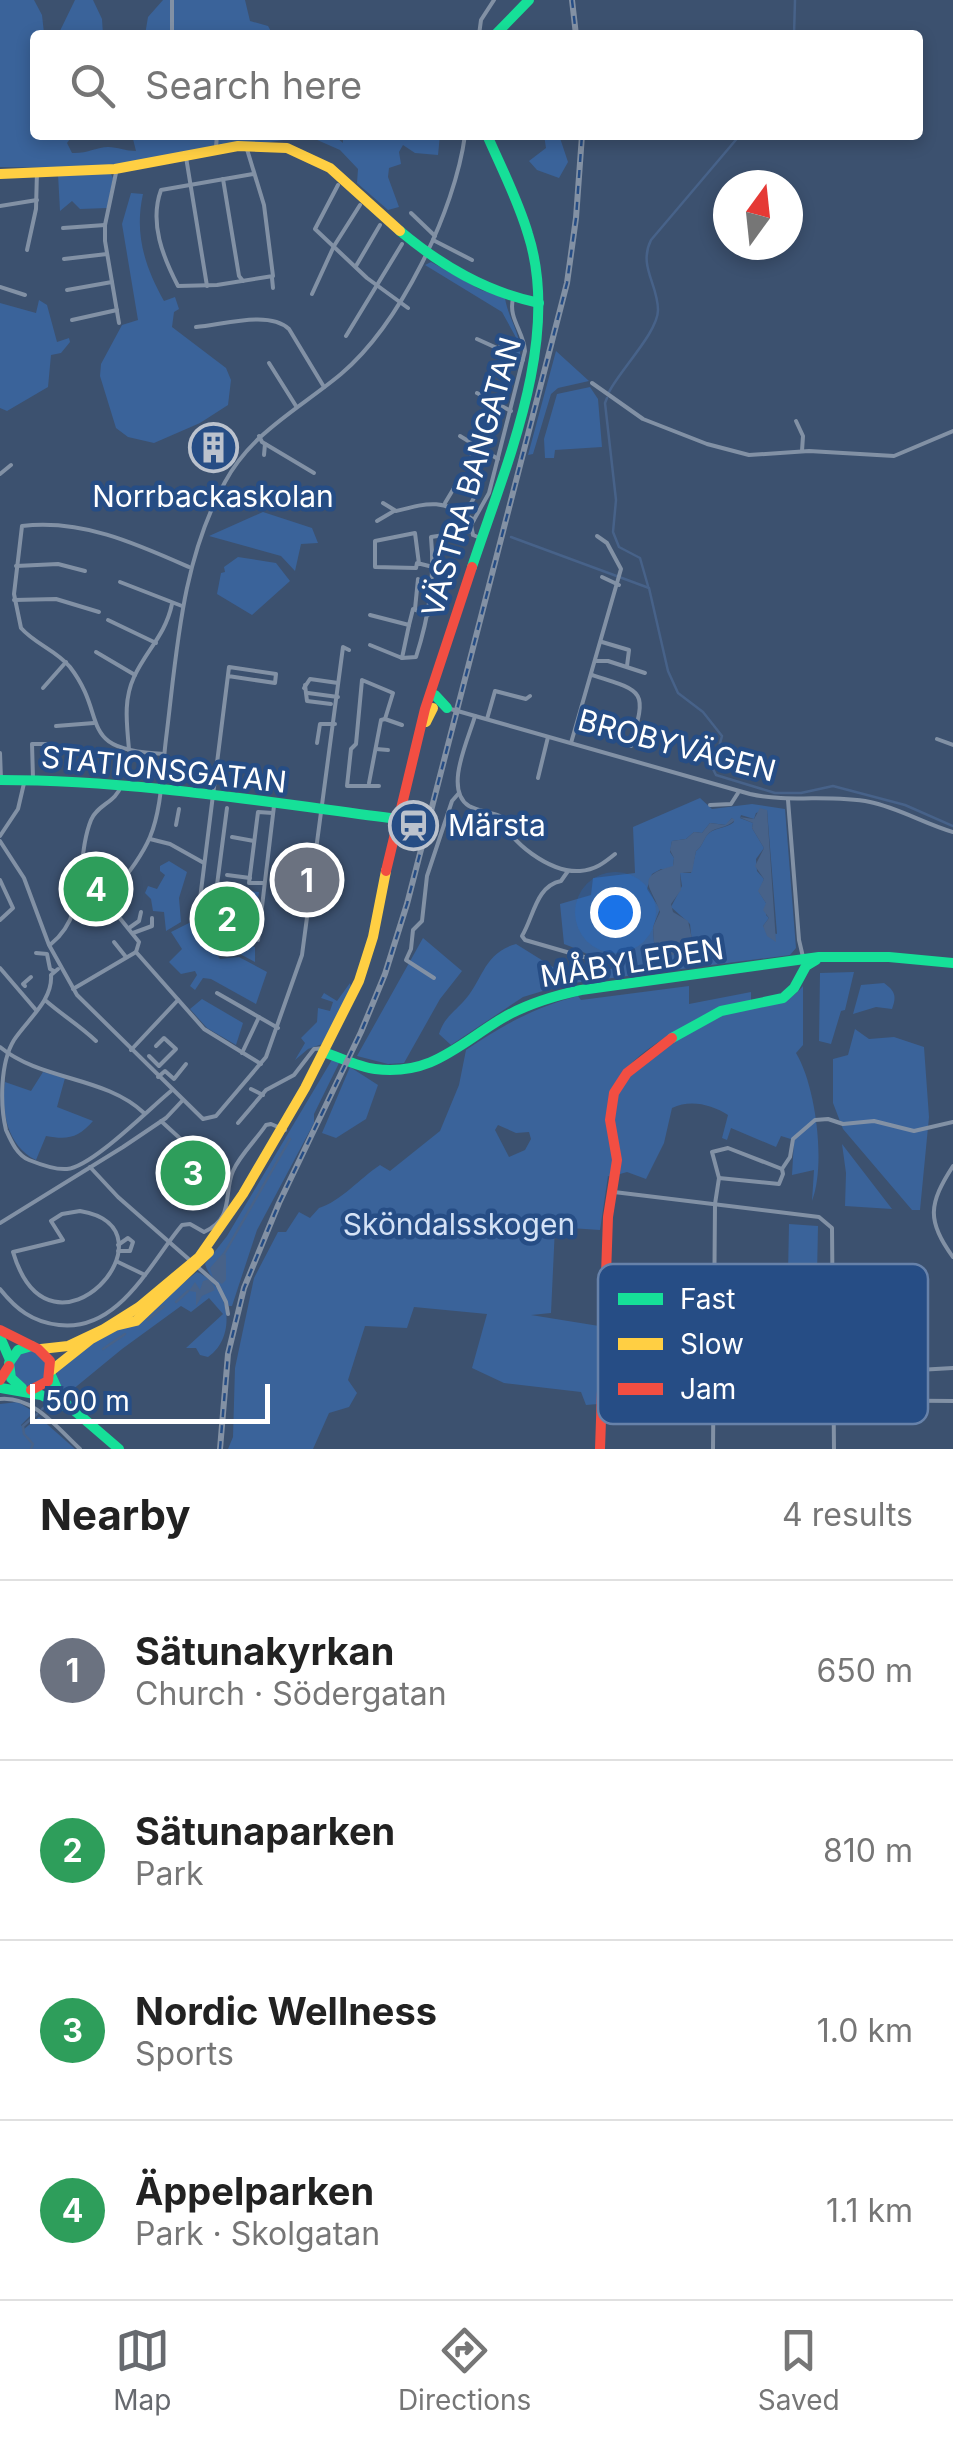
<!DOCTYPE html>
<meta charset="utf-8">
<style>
body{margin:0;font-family:Inter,sans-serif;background:#f2f2f2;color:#222}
.compass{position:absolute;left:713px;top:170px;width:90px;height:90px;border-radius:50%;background:#fff;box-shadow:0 5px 15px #0003;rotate:15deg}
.scale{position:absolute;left:30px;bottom:25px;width:240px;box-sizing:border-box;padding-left:10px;border:5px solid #fff;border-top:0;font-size:28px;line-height:35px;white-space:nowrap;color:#fff;-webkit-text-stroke:8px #264d85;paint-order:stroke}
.you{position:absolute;left:615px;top:912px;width:35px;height:35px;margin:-25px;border:8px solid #fff;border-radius:50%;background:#1a73e8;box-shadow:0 0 0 15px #1a73e833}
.badge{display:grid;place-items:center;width:65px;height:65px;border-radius:50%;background:#676a6f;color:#fff;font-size:32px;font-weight:700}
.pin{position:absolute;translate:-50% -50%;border:5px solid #fff;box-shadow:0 2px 10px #0006}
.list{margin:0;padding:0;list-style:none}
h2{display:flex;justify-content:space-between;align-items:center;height:130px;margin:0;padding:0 40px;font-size:42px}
h2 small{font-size:32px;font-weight:400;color:#767676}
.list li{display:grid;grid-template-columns:65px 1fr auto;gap:30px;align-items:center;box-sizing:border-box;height:180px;padding:0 40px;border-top:2px solid #e0e0e0}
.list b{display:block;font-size:38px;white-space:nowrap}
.list p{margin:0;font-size:32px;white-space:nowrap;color:#767676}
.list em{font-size:32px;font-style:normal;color:#767676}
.icon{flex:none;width:55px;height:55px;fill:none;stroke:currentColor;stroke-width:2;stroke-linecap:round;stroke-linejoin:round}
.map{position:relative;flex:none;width:953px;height:1449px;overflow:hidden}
.search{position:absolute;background:#fff;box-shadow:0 5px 15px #0003;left:30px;right:30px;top:30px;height:110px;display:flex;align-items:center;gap:25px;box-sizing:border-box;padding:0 35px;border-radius:10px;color:#767676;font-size:38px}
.sheet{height:850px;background:#fff}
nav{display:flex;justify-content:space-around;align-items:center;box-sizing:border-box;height:140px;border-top:2px solid #e0e0e0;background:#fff;font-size:28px;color:#767676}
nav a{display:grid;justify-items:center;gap:5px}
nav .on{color:#676a6f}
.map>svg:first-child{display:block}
.green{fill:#3a639a;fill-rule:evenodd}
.water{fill:#476289}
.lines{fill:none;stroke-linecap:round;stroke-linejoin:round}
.stream{stroke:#476289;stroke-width:2.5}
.street{stroke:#8291a5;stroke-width:4}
.fast{stroke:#16e098;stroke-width:10}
.slow{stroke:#ffcf43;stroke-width:10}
.jam{stroke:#f24e42;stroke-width:10}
.rail-casing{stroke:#8391a4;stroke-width:6}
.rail{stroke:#264d85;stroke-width:2.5;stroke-dasharray:8;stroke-linecap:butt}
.labels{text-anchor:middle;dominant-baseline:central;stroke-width:9;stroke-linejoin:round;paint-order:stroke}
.street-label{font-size:30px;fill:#fff;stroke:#264d85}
.poi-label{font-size:30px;fill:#fff;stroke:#264d85}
.park-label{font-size:30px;fill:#d4e2f6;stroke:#264d85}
.key{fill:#264d85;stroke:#6782aa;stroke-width:2.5}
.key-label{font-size:28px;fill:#fff}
</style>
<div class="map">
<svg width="953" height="1449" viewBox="0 0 953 1449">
<rect width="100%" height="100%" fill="#3c516f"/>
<!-- green -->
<g class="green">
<path d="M0,0H34L42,15L44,33L35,35V135H73L67,143L72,153C86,154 97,147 108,147C118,147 125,151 136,151L132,135H297V138L100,168L0,167Z"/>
<polygon points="75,0 93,0 102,19 103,35 58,35"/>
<polygon points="163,0 245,0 250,21 268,26 273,35 145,35 148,17"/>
<polygon points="316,135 333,135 343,143 343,135 440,135 438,155 415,153 403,145 399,152 401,164 389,168 388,177 399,207 388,210 357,183 358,169 340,150 315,139"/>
<polygon points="544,135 577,135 560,138 568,162 559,178 537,170 529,161 546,148"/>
<polygon points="110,172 113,178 107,208 80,209 72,201 60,211 58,174"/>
<path d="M131,193L143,194C134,234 145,267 164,301L175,297L179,309L174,312L172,327L226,368L231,380L228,405L200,423L154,443L128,437L116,428L100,376L101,364L122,325L138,320L122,224Z"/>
<path d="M431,262L481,290L505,298C508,318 522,335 520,355L514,354L519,343L502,312L425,265Z"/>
<polygon points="39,300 47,305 57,342 69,338 70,342 61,353 51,355 48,387 7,411 0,408 0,303 36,313"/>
<polygon points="556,351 589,381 558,388 551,394 533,454 528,455"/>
<polygon points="590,387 598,399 602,447 555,450 554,458 545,458 544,439 557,394"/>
<polygon points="263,512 312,528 318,543 301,544 295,571 281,556 209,536"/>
<polygon points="238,557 276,563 290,581 252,615 217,594 221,573 225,572 224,567"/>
<path d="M700,798L712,809L752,804L785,809L796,948L790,955L566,984L523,997L451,1045L439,1034C445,1017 451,1015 463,1002C483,981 483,953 516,944L569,977L615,968L613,965C594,959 582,950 564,944L560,904L591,895L593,878L635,873L633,827ZM767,810L777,934L768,932L763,926L769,918L766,915V903L759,892L764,879L757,871L756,859L764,848L752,828L753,823L740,818L741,815L754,819L756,813ZM732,818L734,822C726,829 715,827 708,834C703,839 703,846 696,851L691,873H684L673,865L674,858L670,852L672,841L686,839L694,832L702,833L710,823L726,825ZM661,869L680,873L682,886L671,907L690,924L692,943L698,950L688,948L679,955H668L654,942L653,927L660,909L647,889L652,874Z"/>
<polygon points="169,861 187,872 179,898 181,922 166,931 164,912 153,911 151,899 145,893 148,886 157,889 165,875 160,871 160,866"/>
<polygon points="223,888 259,892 251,946 255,947 255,962 240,954 221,955 198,926 200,913 222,902"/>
<polygon points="193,921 220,959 239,957 267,972 256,1004 211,979 203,978 195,990 190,986 197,975 195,971 181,974 169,962 182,949 171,932"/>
<polygon points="423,938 462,971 440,999 404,1063 388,1064 357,1056"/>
<polygon points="854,972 845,1010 841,1011 831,1044 819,1041 820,973"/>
<polygon points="350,983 351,987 325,1043 308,1049 295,1060 305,1043 301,1038 317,1022 318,1008 330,1011 333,1002 321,998 324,993 337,1001"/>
<path d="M884,983C895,991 897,996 892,1009L876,1007L853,1014L861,985Z"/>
<path d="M689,986V1004L751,992V1000C706,1014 612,1053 608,1107C606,1130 619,1155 611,1177L608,1176L600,1230L555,1227L551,1313L531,1315L599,1326L598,1404L586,1405L581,1392L504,1383L472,1368L487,1314L414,1307L407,1328L365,1326L348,1380L357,1393L349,1407L329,1413L313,1449H228L233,1437L235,1368L254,1278L278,1232H286L299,1212L310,1218L319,1208C341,1201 359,1179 380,1165L390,1171L440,1131L459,1085L466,1050C503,1025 535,1007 578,996L581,1000ZM498,1125L516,1133L529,1132L531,1139L525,1150L509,1157L495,1130Z"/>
<path d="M803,986V1045L796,1053C816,1086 826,1165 812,1201L814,1170L792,1175L794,1140L781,1136L776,1147L731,1128L727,1140L722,1138L728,1115C712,1105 691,1099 672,1108L664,1143L646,1179L627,1172L620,1174C620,1148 610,1122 616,1096C623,1068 704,1016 732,1009C759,1003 784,1010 803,986Z"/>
<polygon points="202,999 243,1023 236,1045 207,1028 190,1009"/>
<polygon points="855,1029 869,1039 894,1037 924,1047 929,1117 920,1210 912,1210 843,1129 833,1103 833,1059 848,1055"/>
<path d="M333,1058L340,1061L314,1114V1123L257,1230L232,1306H229C223,1286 209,1278 205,1264L227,1236Z"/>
<polygon points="350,1067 378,1085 366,1119 336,1138 322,1133"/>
<path d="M43,1072L65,1078L57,1107L93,1121C78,1138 68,1140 46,1136L36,1160C7,1146 1,1111 5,1082L31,1091Z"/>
<polygon points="842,1144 892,1209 845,1206 846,1173"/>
<polygon points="789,1224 818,1226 817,1276 788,1275"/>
<path d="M197,1272C230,1285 238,1337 208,1357L200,1355L196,1348H186L223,1314L209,1298L191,1312L181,1306L122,1349L66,1395L61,1392L56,1372L68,1356L128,1324L135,1325L148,1311Z"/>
<circle cx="30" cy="1368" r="18"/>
<polygon points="18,1402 34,1412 21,1425 24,1429 39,1417 75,1449 0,1449 0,1404"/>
</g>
<!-- water -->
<g class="water">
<polygon points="760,808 767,810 776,942 767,936 763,926 769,918 763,910 766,903 758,891 764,879 755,866 764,848 752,828 753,823 739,817 754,819"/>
<path d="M732,818L735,820C726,829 717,826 709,833C703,839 703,846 696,851L692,872L680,873L681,890L671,904L673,912L688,921L693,943L701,948H688L679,955H668L654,942L653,927L660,912C652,886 633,877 673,866L674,858L670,850L672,841L686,839L694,832L702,833L710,823L725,825Z"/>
<polygon points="223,1253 226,1255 226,1280 222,1284 215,1280 212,1283 215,1290 202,1296 196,1306 196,1292 189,1291 195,1282 200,1290 203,1281 213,1278 210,1268"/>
</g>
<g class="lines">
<!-- stream -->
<g class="stream">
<polyline points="794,35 795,0"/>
<path d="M609,392C620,370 658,332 658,310C658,284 638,266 651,240L740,135"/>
<polyline points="607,398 605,403 616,500 613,532 619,547 640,558 648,586"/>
<polyline points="511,537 649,588 668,671 678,693 703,712 722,736 713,769 716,775 775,793 801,793 833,786 905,805 953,826"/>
<polyline points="224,1254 290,1139"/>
<polyline points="176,1302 188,1291"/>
<polyline points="148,1320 164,1306"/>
<polyline points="103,1349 125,1334"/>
<polyline points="42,1409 49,1404"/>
<polyline points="31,1449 33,1444 24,1434 23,1426 37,1414"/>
</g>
<!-- street -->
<g class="street">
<polyline points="172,35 172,0"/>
<polyline points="479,35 481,20 494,0"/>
<path d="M246,146L264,205L273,276L217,285L178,286C163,257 149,223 161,190L253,174"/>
<polyline points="216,147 217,135"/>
<polyline points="186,157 207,286"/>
<polyline points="117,168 105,225 105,241 119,323"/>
<polyline points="223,179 239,276 243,281"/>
<polyline points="338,185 315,229 367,278 408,308"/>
<polyline points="0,206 37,200"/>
<polyline points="411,213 435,236"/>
<polyline points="63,228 105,225"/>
<polyline points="433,240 472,260"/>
<polyline points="27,250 36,209 37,171"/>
<polyline points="64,259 107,254"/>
<polyline points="356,266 380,225"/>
<polyline points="272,278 273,288"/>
<polyline points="0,287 25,295"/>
<polyline points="67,290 112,282"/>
<polyline points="312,294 334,246 360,205"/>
<polyline points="72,320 117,310"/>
<path d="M196,327C223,325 269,310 289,329L324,387"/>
<polyline points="346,336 402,244"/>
<polyline points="477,339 523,360"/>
<polyline points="497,357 501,344"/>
<polyline points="269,363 296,406"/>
<polyline points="592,383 643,419 707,444 749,455 809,451 894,456 953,431"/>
<polyline points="477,393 511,411"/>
<polyline points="796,421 803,436 802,451"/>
<polyline points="259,436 262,442 314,473"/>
<polyline points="460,436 498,459"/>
<polyline points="471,454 476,445"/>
<polyline points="264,455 265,444"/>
<polyline points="0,474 11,465"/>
<path d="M383,503L396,511C431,502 442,499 474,520"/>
<polyline points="445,503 457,483"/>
<polyline points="465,514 475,496"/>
<polyline points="377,521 394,511"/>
<path d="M478,537L473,535L471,525L489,493L525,351C524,332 508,318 513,299"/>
<polyline points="419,564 415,533 375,541 375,567 416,568 417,563 433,567"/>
<polyline points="16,566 58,564 85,571"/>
<polyline points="602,577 619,585"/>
<polyline points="120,582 182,606"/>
<polyline points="14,600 56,599 99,612"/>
<polyline points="415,609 418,579"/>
<polyline points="370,615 409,625 413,609 428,615"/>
<polyline points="108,620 156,643"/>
<polyline points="602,642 629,650 627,666"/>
<polyline points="370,645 402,658 409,625"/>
<polyline points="96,652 135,675"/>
<path d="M402,658L416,657C429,616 435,579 431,537L471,531"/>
<polyline points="596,661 608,661 645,673"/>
<path d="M592,675C647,692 646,691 631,746"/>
<polyline points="305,685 307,701 331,704"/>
<polyline points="43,688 66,662"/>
<polyline points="304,688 310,679 338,683"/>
<polyline points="308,693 338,697"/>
<path d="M447,708L750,794C790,803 830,794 870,802C899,808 925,824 953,832"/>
<path d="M475,716C469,738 443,790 469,806C478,811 491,812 500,816C509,842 550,873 580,871C595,870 604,863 615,854"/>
<polyline points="487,719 495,691 526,699 530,696"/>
<polyline points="56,726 94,723"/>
<polyline points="937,739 953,745"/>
<polyline points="317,743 320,724 335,724"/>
<polyline points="571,743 621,569 607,543 597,536"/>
<polyline points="376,749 388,750"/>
<path d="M129,750C127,724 123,701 134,677C147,649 165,636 172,604"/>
<polyline points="0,753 1,779"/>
<path d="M164,754C74,750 110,719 70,667C56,650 35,644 21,628L14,594L22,526C82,519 135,543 189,567"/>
<polyline points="33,778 32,744 48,744"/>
<polyline points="538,778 548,737"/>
<polyline points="369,783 381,720 385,719"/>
<polyline points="379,786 347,786 351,749 356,744 362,680 393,693 385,719 402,725"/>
<polyline points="788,800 799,940 803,957"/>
<polyline points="710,805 731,804 738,793"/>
<polyline points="176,825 179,809"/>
<polyline points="0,836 18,809 25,779"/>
<polyline points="232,837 254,841"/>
<polyline points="150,839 170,844 204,863"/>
<polyline points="0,841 24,878 49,945 77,995 203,1119 216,1116 266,1057 302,955 343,647 349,650"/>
<path d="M568,871L561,881C536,886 534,916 522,936L525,940L584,957"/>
<polyline points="227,875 250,878"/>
<polyline points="0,880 13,908 0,920"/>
<polyline points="263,883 249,883 258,812 273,813"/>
<polyline points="78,896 114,911 139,942 136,952 204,1029 261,1064"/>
<path d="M103,906C118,885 140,861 150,837C162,808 162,771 166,739C177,651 181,562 225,482C252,432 299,409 341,374C400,324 455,211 465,135"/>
<polyline points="214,908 227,808"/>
<polyline points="198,915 229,667 276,674 275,683 228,676"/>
<polyline points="129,928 139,921 141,912"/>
<polyline points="133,933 152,926 152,918"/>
<polyline points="258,940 274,806"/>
<polyline points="114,942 126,957"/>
<path d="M51,944C89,914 75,860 91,820C97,805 116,802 121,786"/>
<polyline points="36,953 47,954 50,969 54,971"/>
<polyline points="0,968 36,1010"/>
<path d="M58,969L51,975C53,1000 28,1019 14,1040C0,1063 0,1105 6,1130C11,1141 17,1155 29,1160C39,1164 56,1170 67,1169C92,1167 150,1108 171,1091"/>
<polyline points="434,978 406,960 411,949 413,930 422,921 427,876 452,801 459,793"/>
<polyline points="25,986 23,984 31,977"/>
<polyline points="73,989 136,952"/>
<polyline points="217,993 278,1028"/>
<path d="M45,1000C62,1015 79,1025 96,1041"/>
<path d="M0,1047C41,1081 105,1076 144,1113"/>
<polyline points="131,1050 178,1000"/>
<polyline points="242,1053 259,1017"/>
<polyline points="149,1056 159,1066 176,1049 164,1038 156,1046"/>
<polyline points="158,1077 165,1071 174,1079 186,1064"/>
<polyline points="251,1089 263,1095"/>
<polyline points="161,1121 185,1143"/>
<polyline points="238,1123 266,1090 294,1075 314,1049 325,1048"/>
<path d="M953,1166C929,1203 926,1221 953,1257"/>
<polyline points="90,1167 118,1197 217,1284 226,1302 228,1314"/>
<polyline points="719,1178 779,1184 783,1174 782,1169 790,1157 793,1139 815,1120 828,1119 843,1124 874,1121 914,1131 953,1122"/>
<polyline points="614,1192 819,1217 832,1228 834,1449"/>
<path d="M80,1211C184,1228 51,1379 13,1252L63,1240L51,1221L62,1214Z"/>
<polyline points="0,1223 123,1147 166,1118 182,1101"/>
<polyline points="118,1245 128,1238 133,1242 130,1251 118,1251"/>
<polyline points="118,1262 145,1275"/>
<path d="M0,1289C16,1309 32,1322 59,1325C119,1332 150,1263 182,1225L190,1224L204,1232C235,1218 223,1194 233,1171C240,1155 256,1140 266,1125L271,1124L285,1130"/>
<polyline points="604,1312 644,1314"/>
<polyline points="604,1374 649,1376"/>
<polyline points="613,1374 613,1411 629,1414 631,1392 613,1388"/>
<path d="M0,1399C34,1396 57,1428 80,1449"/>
<polyline points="833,1400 953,1401"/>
<polyline points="917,1400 918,1370 953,1368"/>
<polyline points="713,1449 715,1204 719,1178 712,1152 728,1148 782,1169"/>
</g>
<!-- fast -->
<g class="fast">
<polyline points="495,35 529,0"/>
<path d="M400,231C442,266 486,292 539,303"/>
<path d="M472,567C505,467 562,339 528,234C518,200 501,167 487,135"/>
<polyline points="435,695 447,708"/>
<path d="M0,780C133,780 266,802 398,819"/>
<polyline points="672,1038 721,1011 783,998 794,988 806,966 816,960"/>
<path d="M323,1052C339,1057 358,1067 375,1069C431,1076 458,1045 501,1019C526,1004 553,996 581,990L819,957H889L953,963"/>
<polyline points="0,1337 10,1360"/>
<polyline points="51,1375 62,1400 119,1449"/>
<polyline points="1,1388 41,1395 64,1406"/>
<polyline points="22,1388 11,1378 9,1363 18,1350 32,1346"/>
</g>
<!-- slow -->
<g class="slow">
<polyline points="0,174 115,169 238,146 287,148 330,168 400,231"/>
<polyline points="426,722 433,708"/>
<polyline points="41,1349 68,1346 104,1329 139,1307 199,1257 243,1194 305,1088 359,981 373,937 386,871"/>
<polyline points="52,1370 91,1339 115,1326 136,1321 209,1252"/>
</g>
<!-- jam -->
<g class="jam">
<polyline points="386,871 425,709 472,567"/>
<polyline points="0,1330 38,1349 50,1361 48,1381 31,1390"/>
<polyline points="0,1380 9,1366"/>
<polyline points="600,1449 608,1217 617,1160 610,1120 614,1093 627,1073 672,1038"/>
</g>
<defs>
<g id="rail">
<polyline points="572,0 576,35"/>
<polyline points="220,1449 228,1354 244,1288 279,1203 361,1032 385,974 407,904 567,283 576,218 582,135"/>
</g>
</defs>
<!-- rail casing -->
<use href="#rail" class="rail-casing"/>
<!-- rail -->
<use href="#rail" class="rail"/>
</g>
<!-- icons -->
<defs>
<symbol id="building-ring" viewBox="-11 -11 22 22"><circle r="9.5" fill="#264d85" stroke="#bbc2cd" stroke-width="1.5"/><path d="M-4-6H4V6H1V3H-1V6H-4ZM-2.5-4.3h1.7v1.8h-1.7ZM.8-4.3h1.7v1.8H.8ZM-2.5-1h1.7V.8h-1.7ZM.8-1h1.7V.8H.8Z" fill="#bbc2cd"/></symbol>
<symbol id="station-ring" viewBox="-11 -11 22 22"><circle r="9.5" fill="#264d85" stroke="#bbc2cd" stroke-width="1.5"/><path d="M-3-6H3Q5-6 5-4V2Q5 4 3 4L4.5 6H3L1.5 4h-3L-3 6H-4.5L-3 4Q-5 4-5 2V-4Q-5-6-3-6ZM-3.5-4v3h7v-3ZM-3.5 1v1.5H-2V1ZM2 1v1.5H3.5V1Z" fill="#bbc2cd"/></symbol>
</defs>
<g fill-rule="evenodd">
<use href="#building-ring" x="186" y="420" width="55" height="55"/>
<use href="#station-ring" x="386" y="798" width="55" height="55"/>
</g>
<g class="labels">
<!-- street labels -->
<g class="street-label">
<text transform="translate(471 477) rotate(-74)">VÄSTRA BANGATAN</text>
<text transform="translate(677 745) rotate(15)">BROBYVÄGEN</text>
<text transform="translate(164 769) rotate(6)">STATIONSGATAN</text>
<text transform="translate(632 962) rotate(-9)">MÅBYLEDEN</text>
</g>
<!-- poi labels -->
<g class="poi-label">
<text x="213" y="496">Norrbackaskolan</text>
<text x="448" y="825" text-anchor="start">Märsta</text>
</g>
<!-- park labels -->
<g class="park-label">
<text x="459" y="1224">Sköndalsskogen</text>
</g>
</g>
<!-- legend -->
<rect x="598" y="1264" width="330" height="160" rx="15" class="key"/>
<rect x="618" y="1293" width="45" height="12" fill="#16e098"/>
<rect x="618" y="1338" width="45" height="12" fill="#ffcf43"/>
<rect x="618" y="1383" width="45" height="12" fill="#f24e42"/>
<g class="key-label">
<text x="680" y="1309">Fast</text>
<text x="680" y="1354">Slow</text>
<text x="680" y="1399">Jam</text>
</g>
</svg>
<svg class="compass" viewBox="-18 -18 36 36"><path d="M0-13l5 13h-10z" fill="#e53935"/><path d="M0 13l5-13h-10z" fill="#767676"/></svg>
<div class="scale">500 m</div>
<div class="you"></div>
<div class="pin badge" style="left:307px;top:880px;background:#6b7280">1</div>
<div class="pin badge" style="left:227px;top:919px;background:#2e9e5b">2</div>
<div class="pin badge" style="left:193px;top:1173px;background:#2e9e5b">3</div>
<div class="pin badge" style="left:96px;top:889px;background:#2e9e5b">4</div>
<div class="search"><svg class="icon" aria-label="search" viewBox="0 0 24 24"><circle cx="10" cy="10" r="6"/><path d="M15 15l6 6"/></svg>Search here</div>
</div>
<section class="sheet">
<h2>Nearby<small>4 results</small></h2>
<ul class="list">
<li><span class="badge" style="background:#6b7280">1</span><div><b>Sätunakyrkan</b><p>Church · Södergatan</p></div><em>650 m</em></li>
<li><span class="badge" style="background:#2e9e5b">2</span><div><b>Sätunaparken</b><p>Park</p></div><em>810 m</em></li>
<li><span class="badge" style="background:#2e9e5b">3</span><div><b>Nordic Wellness</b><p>Sports</p></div><em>1.0 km</em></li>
<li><span class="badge" style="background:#2e9e5b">4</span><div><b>Äppelparken</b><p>Park · Skolgatan</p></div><em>1.1 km</em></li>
</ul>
</section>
<nav>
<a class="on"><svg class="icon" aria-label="map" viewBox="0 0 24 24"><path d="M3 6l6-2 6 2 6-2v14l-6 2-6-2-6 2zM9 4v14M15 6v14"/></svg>Map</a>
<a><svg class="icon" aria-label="directions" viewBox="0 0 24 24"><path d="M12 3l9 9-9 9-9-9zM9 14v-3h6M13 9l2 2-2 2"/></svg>Directions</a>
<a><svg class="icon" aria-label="saved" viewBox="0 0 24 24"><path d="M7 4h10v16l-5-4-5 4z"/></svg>Saved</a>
</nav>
